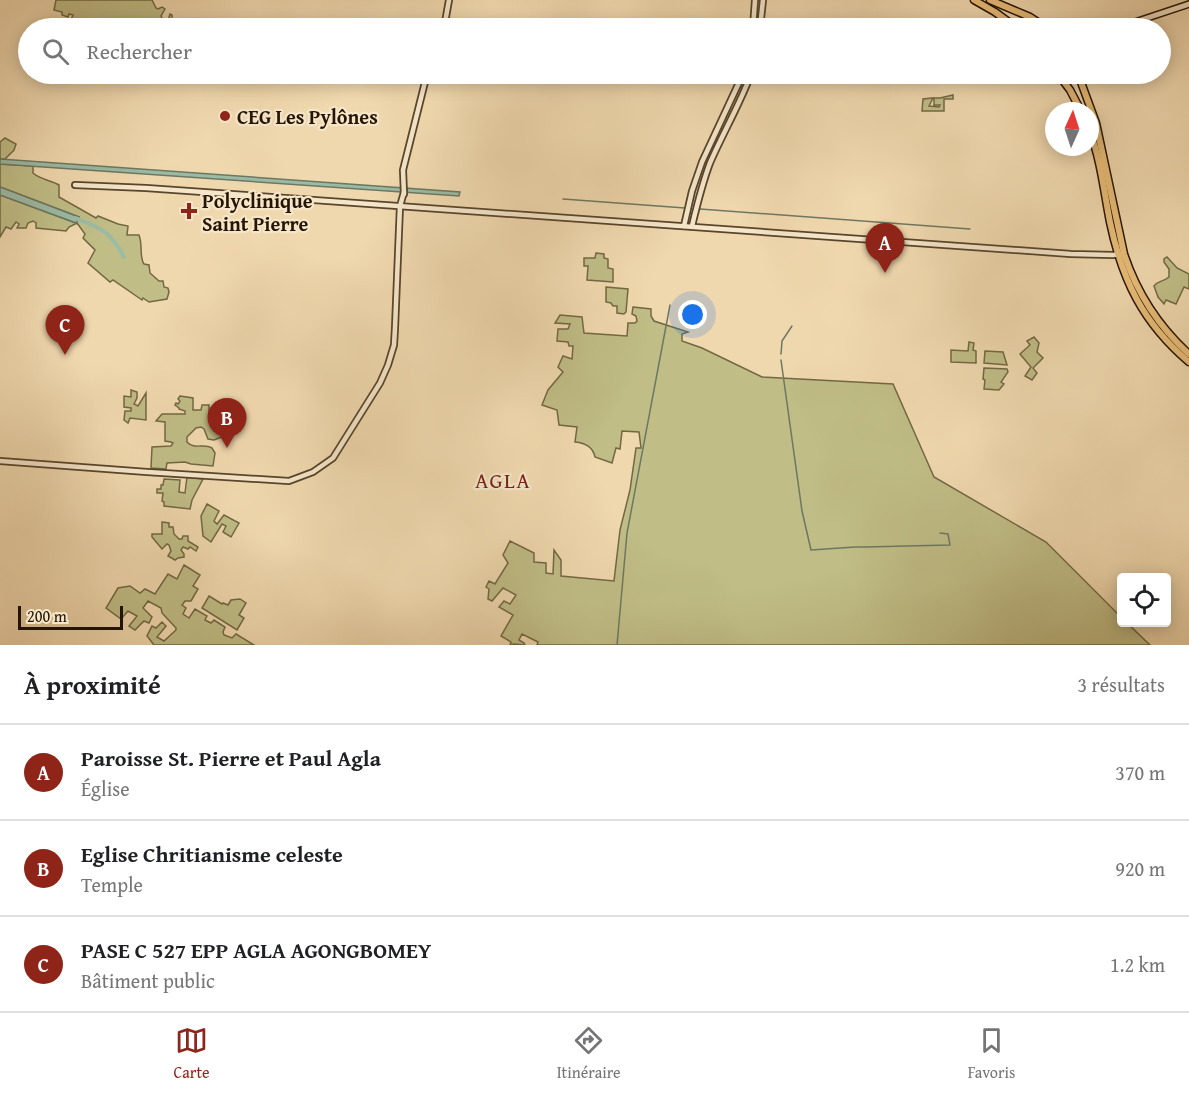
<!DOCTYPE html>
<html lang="fr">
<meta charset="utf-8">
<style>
body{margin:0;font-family:"Gentium Book Plus",serif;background:#f2f2f2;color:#202124}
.controls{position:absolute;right:18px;bottom:18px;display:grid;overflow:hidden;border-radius:6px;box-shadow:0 3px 15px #0003}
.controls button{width:54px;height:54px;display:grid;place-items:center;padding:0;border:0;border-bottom:2px solid #e0e0e0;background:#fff;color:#202124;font:30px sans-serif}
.compass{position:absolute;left:1045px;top:102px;width:54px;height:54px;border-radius:50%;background:#fff;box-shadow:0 3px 15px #0003;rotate:3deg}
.scale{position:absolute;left:18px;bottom:15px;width:105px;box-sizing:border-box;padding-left:6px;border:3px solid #251401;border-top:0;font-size:16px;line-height:21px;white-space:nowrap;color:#251401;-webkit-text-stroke:4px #f5e6ca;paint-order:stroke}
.you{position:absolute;left:693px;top:315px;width:21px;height:21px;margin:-15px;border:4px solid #fff;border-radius:50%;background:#1a73e8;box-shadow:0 0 0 9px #1a73e833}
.badge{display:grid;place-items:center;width:39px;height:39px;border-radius:50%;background:#8f2418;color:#fff;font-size:20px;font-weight:700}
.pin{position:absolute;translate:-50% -50px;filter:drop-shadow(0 2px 3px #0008)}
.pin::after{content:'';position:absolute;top:32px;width:21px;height:18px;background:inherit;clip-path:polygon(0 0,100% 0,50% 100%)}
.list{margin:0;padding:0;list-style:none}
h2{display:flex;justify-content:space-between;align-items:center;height:78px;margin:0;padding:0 24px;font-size:26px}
h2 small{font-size:20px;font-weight:400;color:#757577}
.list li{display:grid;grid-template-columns:39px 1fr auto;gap:18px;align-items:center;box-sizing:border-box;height:96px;padding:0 24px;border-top:2px solid #e0e0e0}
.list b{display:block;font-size:22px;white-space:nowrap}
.list p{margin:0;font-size:20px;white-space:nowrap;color:#757577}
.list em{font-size:20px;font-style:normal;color:#757577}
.icon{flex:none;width:33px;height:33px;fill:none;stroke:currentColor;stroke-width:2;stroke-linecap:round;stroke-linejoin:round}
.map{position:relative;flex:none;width:1189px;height:645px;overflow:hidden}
.search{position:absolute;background:#fff;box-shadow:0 3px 15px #0003;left:18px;right:18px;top:18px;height:66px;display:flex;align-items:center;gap:15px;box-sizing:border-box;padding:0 21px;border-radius:33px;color:#757577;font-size:22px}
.sheet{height:366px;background:#fff}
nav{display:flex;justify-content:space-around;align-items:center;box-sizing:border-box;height:84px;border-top:2px solid #e0e0e0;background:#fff;font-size:16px;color:#757577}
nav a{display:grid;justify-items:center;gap:3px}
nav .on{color:#8f2418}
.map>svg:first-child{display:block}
.green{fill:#c0bd86;stroke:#726844;stroke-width:1.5}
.water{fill:#9bbba5;stroke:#6c7863;stroke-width:1.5}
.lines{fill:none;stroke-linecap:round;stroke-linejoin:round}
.stream{stroke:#6c7863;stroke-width:1.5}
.canal{stroke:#9bbba5;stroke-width:4}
.tertiary-casing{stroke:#58452c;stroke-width:8}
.secondary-casing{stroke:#251401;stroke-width:8}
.trunk-casing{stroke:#251401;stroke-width:9}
.tertiary{stroke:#f5e6ca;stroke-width:4.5}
.secondary{stroke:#f5e6ca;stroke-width:5}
.trunk{stroke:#e8bc77;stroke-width:6}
.poi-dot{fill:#8f2418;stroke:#f5e6ca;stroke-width:2}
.labels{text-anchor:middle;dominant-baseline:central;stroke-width:4.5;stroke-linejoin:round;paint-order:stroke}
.poi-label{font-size:20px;font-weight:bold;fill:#251401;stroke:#f5e6ca;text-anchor:start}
.quarter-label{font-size:22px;letter-spacing:1.5px;fill:#7a1f14;stroke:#f5e6ca}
</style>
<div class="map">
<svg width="1189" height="645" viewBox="0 0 1189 645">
<rect width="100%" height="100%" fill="#f0d8ae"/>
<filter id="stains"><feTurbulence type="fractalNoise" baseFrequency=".00333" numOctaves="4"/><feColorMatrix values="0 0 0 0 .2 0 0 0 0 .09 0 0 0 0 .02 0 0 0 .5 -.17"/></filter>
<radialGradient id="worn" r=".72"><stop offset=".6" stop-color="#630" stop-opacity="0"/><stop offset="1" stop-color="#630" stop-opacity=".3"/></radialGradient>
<!-- green -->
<g class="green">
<polygon points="56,0 152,0 156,8 158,9 162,7 165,9 161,16 163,20 168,21 170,14 172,15 172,24 175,28 139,28 131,23 128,24 126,28 89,28 89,22 84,20 83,23 71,20 73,15 69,14 68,17 62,15 62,12 54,10"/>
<polygon points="953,95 953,99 944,99 944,111 922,111 923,99 933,98 929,106 939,107 940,105 934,105 934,98 940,98"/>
<polygon points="5,138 16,144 14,150 5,159 0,159 0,142"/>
<path d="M0,164L33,166V173C41,180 51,180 59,185V197L96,218L98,216L118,224L128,226L127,235H139C143,245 139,257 144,264L149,265L150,273L159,281H163L164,287L168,288L169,292L167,299L149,302L143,298L142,300L113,280L110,282L88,263L95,250L83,238L85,234L77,223L69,227L66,231L36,228V223L33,221L28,223L26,228H17L19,224L16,222L11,229L6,227L0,237V195L76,223L79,217L0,187Z"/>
<polygon points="596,253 604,254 604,258 608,259 608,268 613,269 613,282 587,280 588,266 584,266 584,258 595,258"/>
<path d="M1167,257L1177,268L1189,274V289L1184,287L1176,304L1166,300L1164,304L1158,297L1154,286C1159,280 1163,282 1169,277V269L1164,262V259Z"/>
<polygon points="606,287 628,289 626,312 624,314 617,313 617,306 613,306 611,303 606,302"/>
<path d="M633,307L651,309V316L654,321L688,332L682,334V341L702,348L762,377L893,384L934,477L1046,542L1121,617L1122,622L1127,623L1150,645H537L538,642L522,634L519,640L524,643L525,645L514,644L510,645L511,642L501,636L513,615L499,607L504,601L510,604L516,595L503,588L492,601L488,599L489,589L486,587L489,581L495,584L508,563L503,555L510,541L534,553V562L546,563V573L553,574L554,550L561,560V576L614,581L620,530L630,490L636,448H641L639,432L622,431L620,449L616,448L612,463L595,457C593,447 586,443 575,442L577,427L559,425L557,410L542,405L548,390L563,372L558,367L563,356L572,359L573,346H569L568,342L557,341L558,329H568L570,324L555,323L560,315L582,317L584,333L627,336L628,323H635L637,321L636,316L632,314Z"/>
<polygon points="1034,337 1039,343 1037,352 1043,358 1033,368 1037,373 1032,380 1025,376 1031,367 1020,354 1030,345 1027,341"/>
<polygon points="969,342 974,343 973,350 976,351 976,363 951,362 951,350 968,351"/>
<polygon points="985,351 1003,352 1007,365 984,363"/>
<polygon points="984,368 1007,369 1008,372 1001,382 1004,384 999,390 984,389 985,380 983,379"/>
<polygon points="131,390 137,392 137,398 134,404 138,406 146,393 146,420 130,418 128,423 124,420 125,411 131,411 131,408 124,407 124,396 131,397"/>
<path d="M180,396L193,398V410H201L202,405H209V414H216V428L224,429L222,437L214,440L208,439L204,429L201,427L196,428L187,437V442C194,450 204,443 212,448L215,453L213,466L191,464L185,462L167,463L166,469L151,468L152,447L171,446L173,443L171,442L165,441V422L156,421L162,414H185V411L179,409V408L175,405L176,403L178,404L180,401L178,399Z"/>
<polygon points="187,477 203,479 192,500 190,509 164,506 164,502 162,501 163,493 157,493 157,489 161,489 161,485 163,485 164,479 180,480 179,492 185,493"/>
<polygon points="207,504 219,511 214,521 217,524 224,515 239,523 231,537 223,532 226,526 222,524 211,542 203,536 201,516"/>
<polygon points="162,522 169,523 169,527 173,527 174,534 179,539 182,539 183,536 188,536 188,541 198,547 196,551 190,547 188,549 183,547 181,550 184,554 184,557 178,558 175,560 168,556 171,551 169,545 167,544 162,549 152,537 152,534 162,534"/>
<polygon points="184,565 200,575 193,586 198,589 191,601 185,601 182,605 186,608 183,614 189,618 195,609 207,616 205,620 211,623 214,620 225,627 223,632 224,635 232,638 236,634 254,645 154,645 147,636 152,626 156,628 162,622 166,626 157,637 164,641 176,630 176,628 162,613 161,608 148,601 143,608 152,617 149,623 144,621 135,630 129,626 137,616 128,611 121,619 106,608 118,588 130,586 140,593 145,589 155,594 168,574 177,579"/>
<polygon points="209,596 222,604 223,603 228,605 231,600 240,599 246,603 239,615 244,618 237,630 202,608"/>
</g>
<!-- water -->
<g class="water">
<polygon points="0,159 460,192 459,196 0,164"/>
<polygon points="0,187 79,217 76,223 0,195"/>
</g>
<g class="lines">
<!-- stream -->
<g class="stream">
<polyline points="563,199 685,208"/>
<polyline points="700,209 970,229"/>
<polyline points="781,354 782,341 792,326"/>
<polyline points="781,360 802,511 811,550 855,547 864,547 950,545 948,534 940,533"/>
<polyline points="617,645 627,533 670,305"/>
</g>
<!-- canal -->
<path class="canal" d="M75,218C101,228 110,231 124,257"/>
<defs>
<g id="tertiary">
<polyline points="444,28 449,0"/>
<polyline points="753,28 755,0"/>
<polyline points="760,28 763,0"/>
<polyline points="75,185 146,188 1071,254 1113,255 1121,254"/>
<polyline points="404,194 403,170 427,74"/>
<polyline points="684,226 692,191 702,162 743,74"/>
<path d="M692,226C697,205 702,184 710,163C723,133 740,104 751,74"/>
<polyline points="0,461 147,472 289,481 313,472 333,458 380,383 388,365 394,345 395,328 400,206 404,192"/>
</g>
<polyline id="secondary" points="1117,28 1189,4"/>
<g id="trunk">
<polyline points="974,0 995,12 1017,28"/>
<polyline points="990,0 1030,17 1047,28"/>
<polyline points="1026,28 1028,24 1036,22"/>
<polyline points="1058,74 1070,90 1081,111"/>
<path d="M1078,74L1096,123L1124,254C1137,293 1158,326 1189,354"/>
<path d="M1090,132C1101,161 1104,192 1110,222C1122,280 1143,323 1189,362"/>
</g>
</defs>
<!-- tertiary casing -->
<use href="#tertiary" class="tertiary-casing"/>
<!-- secondary casing -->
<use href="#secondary" class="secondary-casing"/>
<!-- trunk casing -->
<use href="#trunk" class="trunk-casing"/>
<!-- tertiary -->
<use href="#tertiary" class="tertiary"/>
<!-- secondary -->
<use href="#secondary" class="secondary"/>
<!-- trunk -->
<use href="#trunk" class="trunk"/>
</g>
<!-- markers -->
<g class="poi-dot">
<circle cx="225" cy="116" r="6"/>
<path d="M186 202h6v6h6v6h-6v6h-6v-6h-6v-6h6z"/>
</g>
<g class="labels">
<!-- poi labels -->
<g class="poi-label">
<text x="237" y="116">CEG Les Pylônes</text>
<text x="202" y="200">Polyclinique<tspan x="202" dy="23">Saint Pierre</tspan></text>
</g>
<!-- quarter labels -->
<g class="quarter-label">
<text x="503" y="480">AGLA</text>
</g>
</g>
<rect width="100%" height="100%" filter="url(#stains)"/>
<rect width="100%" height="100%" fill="url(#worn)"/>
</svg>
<div class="controls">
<button><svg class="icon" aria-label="locate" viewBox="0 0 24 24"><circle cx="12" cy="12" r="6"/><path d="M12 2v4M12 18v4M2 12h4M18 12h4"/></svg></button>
</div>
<svg class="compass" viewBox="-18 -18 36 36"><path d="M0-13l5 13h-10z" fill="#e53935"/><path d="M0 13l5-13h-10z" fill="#757577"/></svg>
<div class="scale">200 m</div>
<div class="you"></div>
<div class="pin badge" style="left:885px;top:273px">A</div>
<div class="pin badge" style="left:227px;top:448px">B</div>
<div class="pin badge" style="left:65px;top:355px">C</div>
<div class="search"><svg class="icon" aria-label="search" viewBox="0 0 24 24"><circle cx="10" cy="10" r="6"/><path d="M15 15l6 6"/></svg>Rechercher</div>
</div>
<section class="sheet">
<h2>À proximité<small>3 résultats</small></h2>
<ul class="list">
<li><span class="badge">A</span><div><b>Paroisse St. Pierre et Paul Agla</b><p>Église</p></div><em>370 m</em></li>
<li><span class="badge">B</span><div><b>Eglise Chritianisme celeste</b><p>Temple</p></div><em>920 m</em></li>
<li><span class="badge">C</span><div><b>PASE C 527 EPP AGLA AGONGBOMEY</b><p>Bâtiment public</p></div><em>1.2 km</em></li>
</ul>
</section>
<nav>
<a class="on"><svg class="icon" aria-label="map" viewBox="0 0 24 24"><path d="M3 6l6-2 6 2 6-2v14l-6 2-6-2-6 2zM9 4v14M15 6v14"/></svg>Carte</a>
<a><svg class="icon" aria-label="directions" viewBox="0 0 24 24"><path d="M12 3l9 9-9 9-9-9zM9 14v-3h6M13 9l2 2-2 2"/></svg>Itinéraire</a>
<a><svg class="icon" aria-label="saved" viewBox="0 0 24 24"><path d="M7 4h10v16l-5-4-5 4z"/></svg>Favoris</a>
</nav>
